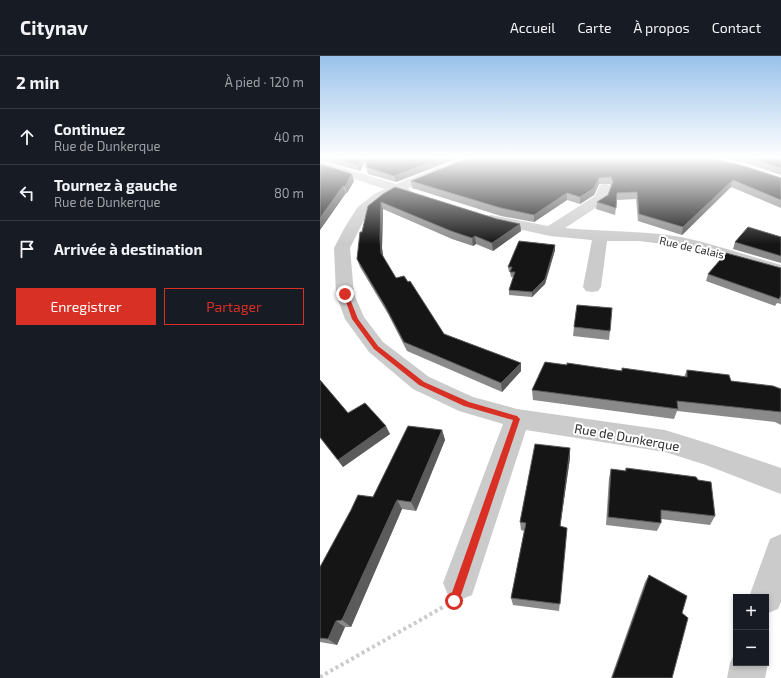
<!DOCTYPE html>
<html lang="fr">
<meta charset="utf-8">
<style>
body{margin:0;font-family:"Exo 2",sans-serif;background:#20242c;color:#f1f3f6}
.controls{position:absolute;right:12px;bottom:12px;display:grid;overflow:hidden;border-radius:0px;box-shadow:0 2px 6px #0003}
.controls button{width:36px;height:36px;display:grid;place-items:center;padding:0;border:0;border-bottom:1px solid #363941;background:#171b24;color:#f1f3f6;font:20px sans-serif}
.stop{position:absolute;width:12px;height:12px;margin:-9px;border:3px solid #d93025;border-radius:50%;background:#fff}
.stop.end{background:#d93025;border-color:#fff;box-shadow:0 1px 4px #0008}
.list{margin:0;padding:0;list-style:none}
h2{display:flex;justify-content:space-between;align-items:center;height:52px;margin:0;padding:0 16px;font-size:17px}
h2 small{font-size:13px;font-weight:400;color:#9ea1a6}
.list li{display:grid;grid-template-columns:26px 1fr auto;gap:12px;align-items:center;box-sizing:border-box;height:56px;padding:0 16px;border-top:1px solid #363941}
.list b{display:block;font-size:15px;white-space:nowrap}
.list p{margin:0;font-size:13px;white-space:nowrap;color:#9ea1a6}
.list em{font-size:13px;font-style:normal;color:#9ea1a6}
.actions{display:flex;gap:8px;padding:12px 16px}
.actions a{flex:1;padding:9px 0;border:1px solid #d93025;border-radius:0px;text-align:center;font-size:14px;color:#d93025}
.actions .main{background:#d93025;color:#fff}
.icon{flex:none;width:22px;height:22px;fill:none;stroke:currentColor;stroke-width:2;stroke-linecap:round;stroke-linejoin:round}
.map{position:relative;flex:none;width:461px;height:622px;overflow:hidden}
header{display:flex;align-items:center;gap:24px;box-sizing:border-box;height:56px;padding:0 20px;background:#171b24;border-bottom:1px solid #363941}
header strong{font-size:19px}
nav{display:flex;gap:22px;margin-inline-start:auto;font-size:14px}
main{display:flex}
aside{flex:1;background:#171b24}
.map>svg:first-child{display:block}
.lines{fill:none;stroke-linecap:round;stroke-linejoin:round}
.path{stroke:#cbcbcb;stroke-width:4;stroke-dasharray:3 3;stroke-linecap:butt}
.minor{fill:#cbcbcb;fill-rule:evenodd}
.wall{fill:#8a8a8a}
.shaded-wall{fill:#5b5b5b}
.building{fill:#151515;stroke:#5b5b5b}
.route{fill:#d93025}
.labels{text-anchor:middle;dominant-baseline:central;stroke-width:4;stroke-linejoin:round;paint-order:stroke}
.far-street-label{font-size:11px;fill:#2e2e2e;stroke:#fff}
.street-label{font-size:13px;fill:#2e2e2e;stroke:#fff}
</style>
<header>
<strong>Citynav</strong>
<nav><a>Accueil</a><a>Carte</a><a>À propos</a><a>Contact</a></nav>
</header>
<main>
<aside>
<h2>2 min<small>À pied · 120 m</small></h2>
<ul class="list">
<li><svg class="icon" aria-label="ahead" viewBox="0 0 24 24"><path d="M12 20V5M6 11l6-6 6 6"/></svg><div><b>Continuez</b><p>Rue de Dunkerque</p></div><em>40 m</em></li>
<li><svg class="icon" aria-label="left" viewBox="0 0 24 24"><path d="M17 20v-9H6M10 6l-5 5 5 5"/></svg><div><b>Tournez à gauche</b><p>Rue de Dunkerque</p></div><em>80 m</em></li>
<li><svg class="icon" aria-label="arrive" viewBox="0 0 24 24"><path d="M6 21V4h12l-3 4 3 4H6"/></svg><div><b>Arrivée à destination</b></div></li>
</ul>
<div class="actions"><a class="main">Enregistrer</a><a>Partager</a></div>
</aside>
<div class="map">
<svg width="461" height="622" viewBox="0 0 461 622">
<rect width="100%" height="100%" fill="#fff"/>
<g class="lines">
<!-- path -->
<polyline class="path" points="0,621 125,550"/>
<!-- minor -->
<g class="minor">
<polygon points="145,101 160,101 158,103 88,132 91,135 90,138 85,139 77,137 64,144 47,158 30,192 34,238 44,261 63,286 109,321 153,341 197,353 345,374 390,388 461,412 461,438 386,409 345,396 206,374 152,539 140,544 128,539 123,527 183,368 139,355 93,333 49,296 25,263 16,238 14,192 25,171 37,152 54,138 65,133 0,112 0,105 76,128"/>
<path d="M285,128L290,129L291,132L286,145L245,172C283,176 322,174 361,181C394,188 428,200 461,209V219L359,190L319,185H287L281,231L278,235L272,236L266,235L263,231L272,184L230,180L166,166L164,163L166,160L171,159L228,170L275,140L280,129Z"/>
<polygon points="461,478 461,546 458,553 446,558 446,541 429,541 450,483"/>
<polygon points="416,594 416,607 446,607 446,603 448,607 445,622 407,622 410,607"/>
</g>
</g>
<!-- wall -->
<g class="wall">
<polygon points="0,101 141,101 76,126 48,118 46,111 46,104 40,115 0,104"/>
<polygon points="151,101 461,122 461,152 411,131 362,179 318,165 316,143 297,144 295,159 276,153 277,146 288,139 291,130 290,128 279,128 274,139 260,148 247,144 214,166 181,160 92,132 91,125"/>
<polygon points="397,101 461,101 461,119 429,108"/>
<polygon points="0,108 34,125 27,137 26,137 0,174"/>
<polygon points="63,138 200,168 201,175 173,195 156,188 153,190 132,183 63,153 62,192 63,201 76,222 88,226 124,278 201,315 182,336 87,295 68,258 40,211 37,203 42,176"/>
<polygon points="461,181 461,207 413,193 415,186"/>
<polygon points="235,189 235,194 225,228 212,241 189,239 189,234 193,221 191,221 190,216 189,216 188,211"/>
<polygon points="461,212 461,248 457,247 455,250 386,225 388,218"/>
<polygon points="254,271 290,275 289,284 253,280"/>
<polygon points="247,309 364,321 367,314 411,325 461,333 461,369 455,366 357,355 354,363 213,344 212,334"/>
<polygon points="0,324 28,357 70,378 23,411 0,382"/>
<polygon points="122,374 125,384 96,455 82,453 31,571 25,571 17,589 0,586 0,511 53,441"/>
<polygon points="250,392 250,402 240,470 247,472 239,555 193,549 191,542 204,475 201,474 200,466"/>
<polygon points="306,412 395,460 390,469 341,463 341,467 337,475 286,469 289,422 291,413 305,415"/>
<polygon points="329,519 362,557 352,622 291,622 325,526"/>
</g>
<!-- shaded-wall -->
<g class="shaded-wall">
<polygon points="43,101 48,101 40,115 38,109"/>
<polygon points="124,101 141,101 76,126 74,120"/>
<polygon points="32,118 34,125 27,137 25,131"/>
<polygon points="279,122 279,128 274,139 260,148 260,141"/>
<polygon points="413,124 411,131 362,179 363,171"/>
<polygon points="23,130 26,137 0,174 0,162"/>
<polygon points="247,137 247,144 214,166 214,159"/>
<polygon points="61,146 63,153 62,192 64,205 61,197 60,184"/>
<polygon points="200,168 201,175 173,195 172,187"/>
<polygon points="155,180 156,188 153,190 152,182"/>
<polygon points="235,189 235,194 225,228 212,241 212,236"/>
<polygon points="201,307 201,315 182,336 181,327"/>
<polygon points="66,370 70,378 23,411 18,404"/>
<polygon points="122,374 125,384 96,455 91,446"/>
<polygon points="250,392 250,402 239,479 240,470"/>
<polygon points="77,444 82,453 31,571 22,564"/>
<polygon points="16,565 25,571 17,589 8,583"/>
</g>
<!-- building -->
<g class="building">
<polygon points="8,101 43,101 38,109"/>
<polygon points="46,101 124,101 74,120 46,111"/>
<polygon points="151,101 386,101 424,110 461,122 461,144 413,124 363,171 319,158 317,136 297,137 296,152 277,146 288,139 293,126 291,121 279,122 274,132 260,141 247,137 214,159 181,152 91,125"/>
<polygon points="426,101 461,101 461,112 431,102"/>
<polygon points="0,108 32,118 25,131 23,130 0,162"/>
<polygon points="75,131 177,163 200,168 172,187 155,180 152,182 131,175 61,146 60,184 61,197 76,222 84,220 88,226 90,225 124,278 201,307 181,327 84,286 65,250 37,203 40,176 42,176 48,150 63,138"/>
<polygon points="428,171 461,181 461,200 415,186"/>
<polygon points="199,185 235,189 225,223 212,236 189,234 195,216 190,216 192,211 188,211"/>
<polygon points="406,197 461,212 461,239 459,243 388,218"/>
<polygon points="257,249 292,252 290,275 254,271"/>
<polygon points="225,306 247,309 247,307 302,315 302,312 367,321 367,314 409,319 411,325 453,330 461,333 461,356 357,345 358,353 212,334"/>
<polygon points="0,324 28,357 45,347 66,370 18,404 0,381"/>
<polygon points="88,370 122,374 91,446 77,444 22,564 16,565 8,583 0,582 0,511 31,454 38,439 53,441"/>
<polygon points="215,388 250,392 240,470 247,472 240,548 191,542 206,467 200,466"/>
<polygon points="306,412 376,421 378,424 391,426 395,460 341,454 341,467 288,461 291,413 306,415"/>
<polygon points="329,519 367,540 362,557 368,562 352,622 292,622"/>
</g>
<!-- sky -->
<linearGradient id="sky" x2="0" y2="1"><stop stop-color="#99c2eb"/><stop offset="0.54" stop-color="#fff"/><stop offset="1" stop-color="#fff" stop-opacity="0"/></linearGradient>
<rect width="461" height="188" fill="url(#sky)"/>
<!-- route -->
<polygon class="route" points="23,237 28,238 38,263 58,290 104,326 149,346 197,360 200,363 139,545 137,549 134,550 130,549 129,545 193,364 144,350 99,329 54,293 32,263"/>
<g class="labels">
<!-- far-street labels -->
<g class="far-street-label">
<text transform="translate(372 191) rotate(13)">Rue de Calais</text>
</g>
<!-- street labels -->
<g class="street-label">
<text transform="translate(307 381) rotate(10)">Rue de Dunkerque</text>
</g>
</g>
</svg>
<div class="controls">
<button>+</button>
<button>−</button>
</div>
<div class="stop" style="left:134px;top:545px"></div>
<div class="stop end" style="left:25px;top:238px"></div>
</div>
</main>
